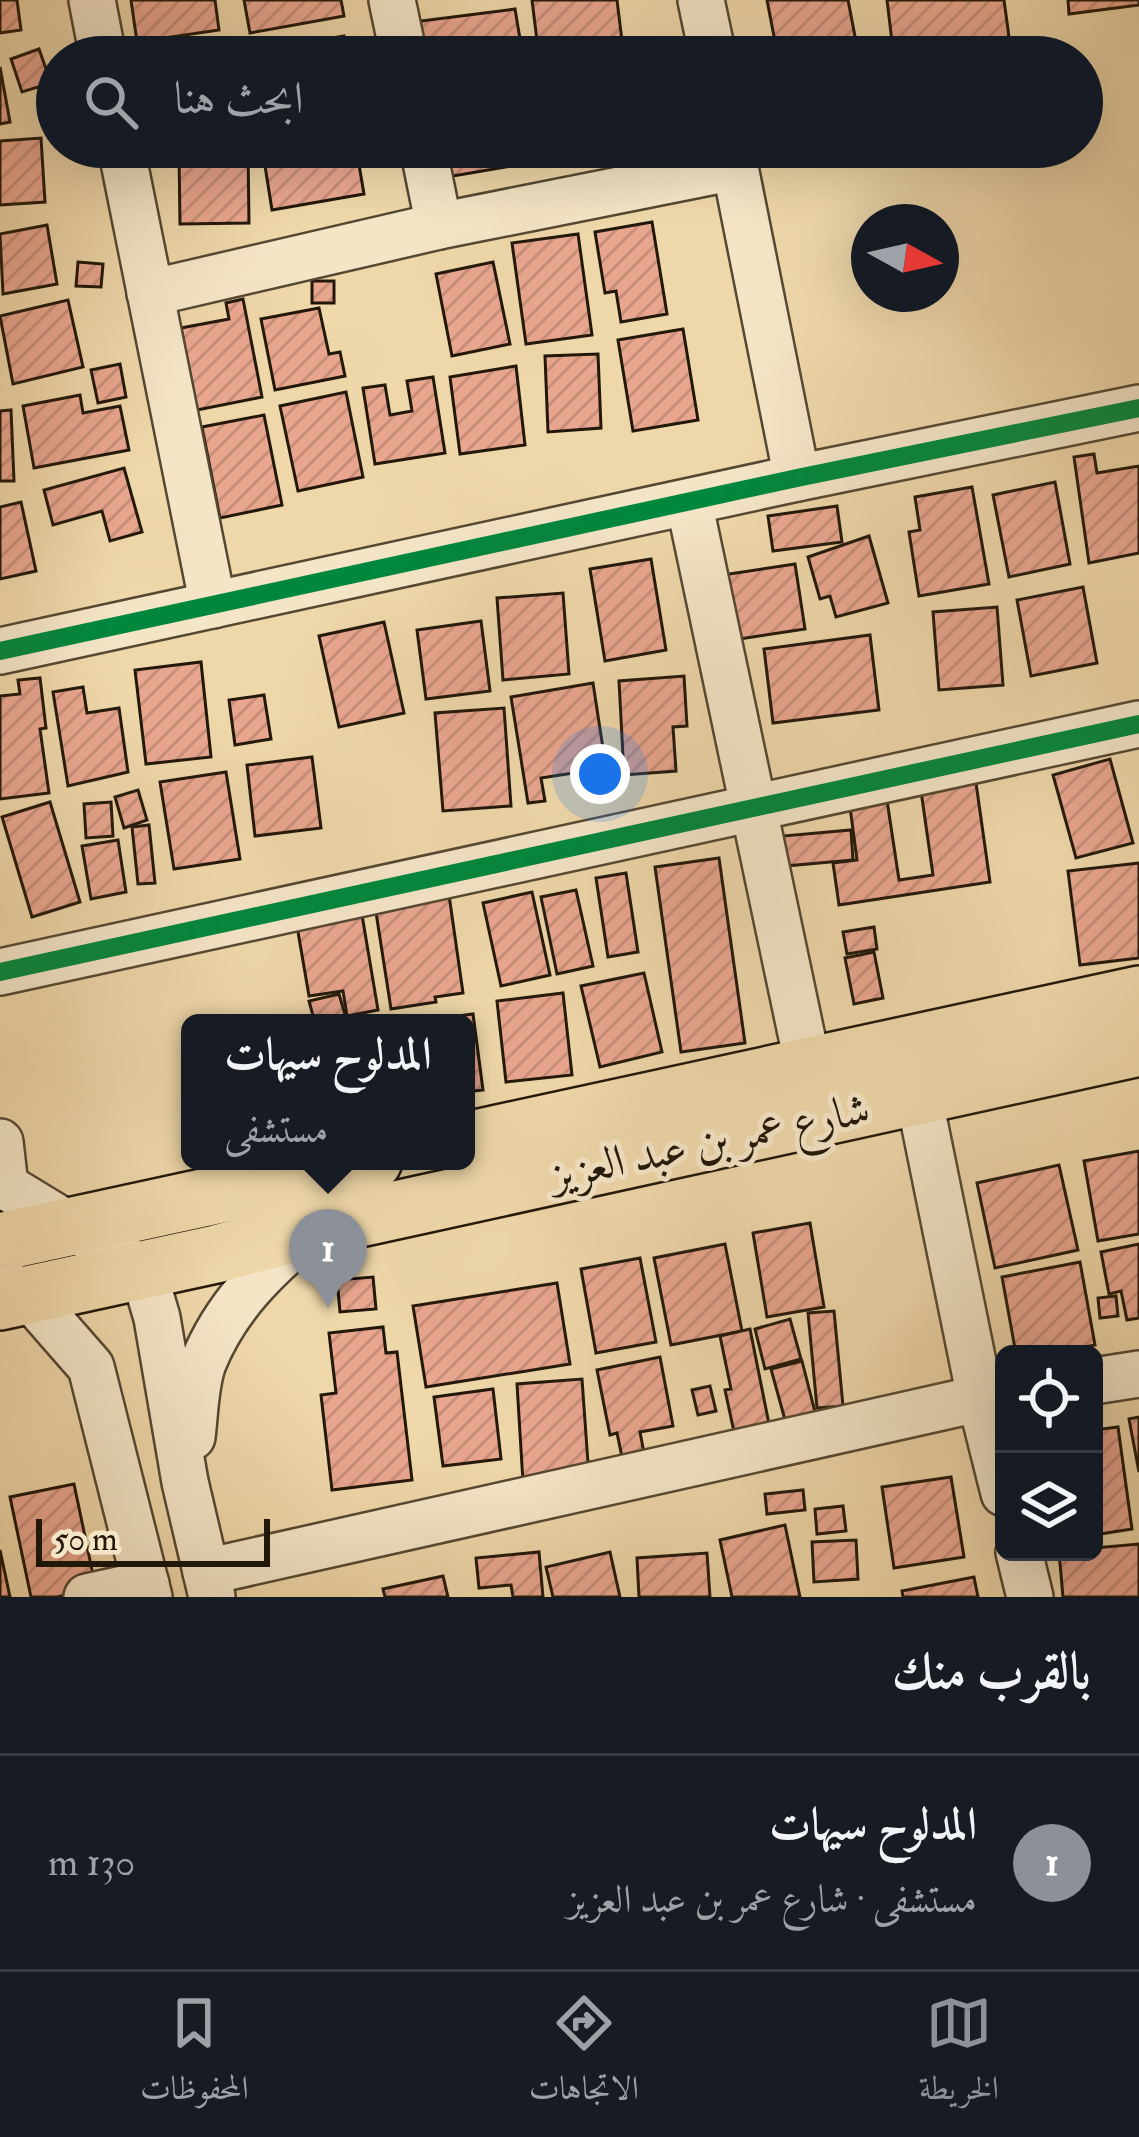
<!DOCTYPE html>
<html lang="ar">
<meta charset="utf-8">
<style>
body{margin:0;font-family:"IM FELL Double Pica",Amiri,serif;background:#20242c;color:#f1f3f6;direction:rtl}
.controls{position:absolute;right:36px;bottom:36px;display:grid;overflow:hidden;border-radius:18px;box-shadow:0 12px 48px #0002}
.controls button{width:108px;height:108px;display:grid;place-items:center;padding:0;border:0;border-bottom:3px solid #363941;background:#171b24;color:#f1f3f6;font:60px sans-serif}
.compass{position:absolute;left:851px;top:204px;width:108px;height:108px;border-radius:50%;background:#171b24;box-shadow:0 12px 48px #0002;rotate:98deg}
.scale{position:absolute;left:36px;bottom:30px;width:234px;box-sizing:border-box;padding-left:12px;border:6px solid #22180a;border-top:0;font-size:33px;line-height:42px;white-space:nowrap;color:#22180a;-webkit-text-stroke:9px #f4e5c7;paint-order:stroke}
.you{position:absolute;left:600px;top:774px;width:42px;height:42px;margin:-30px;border:9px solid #fff;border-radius:50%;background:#1a73e8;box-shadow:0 0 0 18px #1a73e833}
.badge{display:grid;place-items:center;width:78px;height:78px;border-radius:50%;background:#8c9099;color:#fff;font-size:39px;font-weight:700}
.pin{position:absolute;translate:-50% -99px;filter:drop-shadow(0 3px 6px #0008)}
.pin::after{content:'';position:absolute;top:63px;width:42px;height:36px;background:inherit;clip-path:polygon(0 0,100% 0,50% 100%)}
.popup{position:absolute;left:181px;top:1014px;width:294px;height:156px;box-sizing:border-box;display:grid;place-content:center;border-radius:18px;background:#171b24;filter:drop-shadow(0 3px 9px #0005);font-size:39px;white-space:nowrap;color:#9ea1a6}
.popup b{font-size:45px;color:#f1f3f6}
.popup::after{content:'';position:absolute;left:50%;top:100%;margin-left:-24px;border:24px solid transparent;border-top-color:#171b24}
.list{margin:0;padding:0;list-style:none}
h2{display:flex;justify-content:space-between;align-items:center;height:156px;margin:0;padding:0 48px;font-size:51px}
h2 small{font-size:39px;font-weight:400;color:#9ea1a6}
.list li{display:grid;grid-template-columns:78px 1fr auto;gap:36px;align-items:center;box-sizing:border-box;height:216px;padding:0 48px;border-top:3px solid #363941}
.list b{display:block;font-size:45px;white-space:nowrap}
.list p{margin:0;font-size:39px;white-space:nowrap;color:#9ea1a6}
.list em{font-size:39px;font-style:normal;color:#9ea1a6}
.icon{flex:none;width:66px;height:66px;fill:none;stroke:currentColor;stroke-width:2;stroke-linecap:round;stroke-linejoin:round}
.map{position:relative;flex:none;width:1139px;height:1597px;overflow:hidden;direction:ltr}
.search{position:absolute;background:#171b24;box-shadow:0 12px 48px #0002;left:36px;right:36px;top:36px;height:132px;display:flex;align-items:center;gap:30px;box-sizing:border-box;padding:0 42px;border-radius:66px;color:#9ea1a6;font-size:45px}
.sheet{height:372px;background:#171b24}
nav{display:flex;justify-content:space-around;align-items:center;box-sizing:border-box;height:168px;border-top:3px solid #363941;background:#171b24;font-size:33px;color:#9ea1a6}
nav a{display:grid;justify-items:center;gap:6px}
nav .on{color:#8c9099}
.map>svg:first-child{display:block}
.building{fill:url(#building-hatch);stroke:#22180a;stroke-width:3}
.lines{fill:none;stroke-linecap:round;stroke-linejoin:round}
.minor-casing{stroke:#554832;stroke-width:50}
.major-casing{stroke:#22180a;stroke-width:62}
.minor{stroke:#f4e5c7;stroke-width:45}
.major{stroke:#eed7a9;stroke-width:57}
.cycleway-casing{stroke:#f4e5c7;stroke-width:26}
.cycleway{stroke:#00873e;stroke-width:18}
.labels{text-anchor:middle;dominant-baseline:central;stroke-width:10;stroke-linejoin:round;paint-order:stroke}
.street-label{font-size:45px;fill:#22180a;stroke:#f4e5c7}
</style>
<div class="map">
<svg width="1139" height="1597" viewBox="0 0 1139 1597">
<defs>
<pattern id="building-hatch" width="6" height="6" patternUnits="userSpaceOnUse" patternTransform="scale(3)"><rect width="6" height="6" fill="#e9a68f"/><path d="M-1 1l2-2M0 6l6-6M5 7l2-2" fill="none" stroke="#c88e7a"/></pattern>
</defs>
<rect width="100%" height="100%" fill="#eed7a9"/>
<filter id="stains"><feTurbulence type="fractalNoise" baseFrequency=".00167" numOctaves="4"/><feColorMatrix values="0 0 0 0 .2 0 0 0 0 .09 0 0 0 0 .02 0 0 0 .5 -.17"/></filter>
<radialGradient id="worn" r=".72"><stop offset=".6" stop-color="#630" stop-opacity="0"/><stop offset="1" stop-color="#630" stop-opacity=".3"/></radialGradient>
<!-- building -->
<g class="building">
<polygon points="0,0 17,0 21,30 0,33"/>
<polygon points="131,0 215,0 219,30 137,42"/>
<polygon points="244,0 341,0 344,16 250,33"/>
<polygon points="532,0 617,0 624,57 539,57"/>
<polygon points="767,0 848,0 859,57 778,57"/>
<polygon points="887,0 1004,0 1009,37 893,50"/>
<polygon points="1068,0 1139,0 1139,5 1069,14"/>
<polygon points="515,9 523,57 418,57 413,22"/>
<polygon points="344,36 347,57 256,57 256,51"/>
<polygon points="151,45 153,57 124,57 123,50"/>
<polygon points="39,49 51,83 22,92 11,59"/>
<polygon points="0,67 10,122 0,124"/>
<polygon points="41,138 45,202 0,205 0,141"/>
<polygon points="262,147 356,147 364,194 272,210"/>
<polygon points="443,147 545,147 547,160 447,177"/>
<polygon points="248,151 249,223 180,224 179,152"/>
<polygon points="652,222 667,314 621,322 616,291 605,293 595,232"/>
<polygon points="47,225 57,284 3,294 0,234"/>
<polygon points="578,234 592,335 526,344 512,243"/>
<polygon points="78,262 103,264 101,287 76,286"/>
<polygon points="493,262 510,344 452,356 436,274"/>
<rect x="312" y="281" width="22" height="22"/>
<polygon points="243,299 262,397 197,410 181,328 229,319 226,303"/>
<polygon points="68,300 83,367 13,384 0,316"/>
<polygon points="319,308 329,354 340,352 345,376 275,390 261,319"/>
<polygon points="683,329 698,420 633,431 618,340"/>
<polygon points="598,354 601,428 548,432 545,356"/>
<polygon points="120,364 126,397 98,403 91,370"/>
<polygon points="516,366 525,445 460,454 450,377"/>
<polygon points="433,377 445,453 375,464 363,388 385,385 390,415 412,411 407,381"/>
<polygon points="346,392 363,477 298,491 280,406"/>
<polygon points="80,395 83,413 120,406 129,450 34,468 23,406"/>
<polygon points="11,410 14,481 0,481 0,411"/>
<polygon points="264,415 282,505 220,518 202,427"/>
<polygon points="1094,454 1097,473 1139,466 1139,553 1089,563 1074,457"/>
<polygon points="124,468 142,532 110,541 102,511 53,525 44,490"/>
<polygon points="1055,482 1070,564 1009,577 993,495"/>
<polygon points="972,487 989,584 919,596 909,532 920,530 915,497"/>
<polygon points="21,502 36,571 0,579 0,507"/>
<polygon points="837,506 842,542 773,551 768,516"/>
<polygon points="869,536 888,603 836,617 830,596 820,599 808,557"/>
<polygon points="651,559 666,650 605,661 590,569"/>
<polygon points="795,564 805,629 726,641 716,576"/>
<polygon points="1083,587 1097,663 1031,676 1017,600"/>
<polygon points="563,593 569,674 503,680 497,598"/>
<polygon points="997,607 1003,685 939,690 933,612"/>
<polygon points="481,621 490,691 426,699 417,630"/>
<polygon points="384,622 404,713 339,727 319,636"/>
<polygon points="870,635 879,710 773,723 764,649"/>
<polygon points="201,662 211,757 146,764 135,670"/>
<polygon points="684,676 687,726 673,727 676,771 624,775 619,681"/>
<polygon points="40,678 46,728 40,729 49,793 0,799 0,696 20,694 18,680"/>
<polygon points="593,683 606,768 541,778 545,801 528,803 511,697"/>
<polygon points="83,687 87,713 119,708 128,772 68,786 53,692"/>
<polygon points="264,695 271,739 235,745 229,700"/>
<polygon points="504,708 511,806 443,811 435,713"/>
<polygon points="312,757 321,828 255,836 247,765"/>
<polygon points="1110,759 1133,843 1076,858 1053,775"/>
<polygon points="974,769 990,882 839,905 833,863 857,860 848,792 885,787 899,880 933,875 919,777"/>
<polygon points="226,772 240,859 174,869 160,782"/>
<polygon points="138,790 147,820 124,828 115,797"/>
<polygon points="50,802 80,902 32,917 2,817"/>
<polygon points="111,802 113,836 86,838 84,804"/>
<polygon points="149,825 155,883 138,884 132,827"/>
<polygon points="851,830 853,860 785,866 783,836"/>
<polygon points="118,840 126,892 91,899 82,846"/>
<polygon points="719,858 745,1043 681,1052 655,867"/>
<polygon points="1139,863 1139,958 1080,965 1068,871"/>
<polygon points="626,873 638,952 608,957 596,878"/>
<polygon points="576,890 593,966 557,974 541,897"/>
<polygon points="532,892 550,975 501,986 483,903"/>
<polygon points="449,895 463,993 435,997 436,1002 391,1009 375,906"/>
<polygon points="362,915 378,1010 347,1016 343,991 309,996 297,926"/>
<polygon points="874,927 877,949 847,954 843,932"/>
<polygon points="874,952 883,998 854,1004 845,958"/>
<polygon points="644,973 662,1052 600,1067 581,986"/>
<polygon points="563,993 572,1075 506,1082 497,1001"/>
<polygon points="339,994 346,1018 315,1023 309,1001"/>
<polygon points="473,1014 483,1090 466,1092 466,1023 406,1023"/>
<polygon points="1139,1151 1139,1234 1098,1241 1084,1161"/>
<polygon points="1059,1165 1078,1250 995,1268 977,1183"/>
<polygon points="810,1223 824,1307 767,1317 753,1233"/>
<polygon points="725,1244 742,1331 671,1345 654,1258"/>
<polygon points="1139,1244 1139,1318 1127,1320 1121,1291 1109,1294 1101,1252"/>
<polygon points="640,1258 656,1342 596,1353 581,1269"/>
<polygon points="1080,1262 1095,1345 1049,1354 1016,1354 1002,1277"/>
<polygon points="373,1277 376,1309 340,1312 337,1280"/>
<polygon points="557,1283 570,1364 426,1387 413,1306"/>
<polygon points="1116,1296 1118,1316 1100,1318 1098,1298"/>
<polygon points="834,1311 843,1406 817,1408 808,1313"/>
<polygon points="790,1319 801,1359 765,1369 755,1329"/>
<polygon points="383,1327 386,1353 397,1352 412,1480 332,1490 321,1395 336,1393 329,1333"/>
<polygon points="750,1329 771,1434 736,1441 725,1390 731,1389 720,1336"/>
<polygon points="660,1357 673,1426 640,1432 644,1453 622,1457 617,1433 610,1435 597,1370"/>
<polygon points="802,1361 815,1412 785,1420 771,1369"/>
<polygon points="582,1379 589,1477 523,1482 517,1384"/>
<polygon points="710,1386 716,1411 698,1415 692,1390"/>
<polygon points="493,1389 501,1459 443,1466 434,1397"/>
<polygon points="1139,1417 1139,1472 1129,1419"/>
<polygon points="1118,1427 1132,1529 1094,1535 1094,1430"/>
<polygon points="951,1477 964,1557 894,1568 882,1487"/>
<polygon points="74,1484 96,1589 57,1597 31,1597 10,1497"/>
<polygon points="803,1490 805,1510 767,1514 765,1494"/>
<polygon points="843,1506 846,1531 817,1534 815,1509"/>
<polygon points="785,1525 800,1597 732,1597 720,1540"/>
<polygon points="856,1540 858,1579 814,1582 812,1542"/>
<polygon points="1139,1544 1139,1597 1063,1597 1059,1552 1094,1552 1094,1548"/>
<polygon points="0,1550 10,1597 0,1597"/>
<polygon points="539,1552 543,1597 513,1597 511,1585 479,1588 476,1558"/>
<polygon points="610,1552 620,1597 553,1597 546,1567"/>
<polygon points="707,1553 710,1597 639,1597 637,1558"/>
<polygon points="443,1576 448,1597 385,1597 383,1589"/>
<polygon points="974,1577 978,1597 903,1597 902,1591"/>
</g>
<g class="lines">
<defs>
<g id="minor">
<polyline points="92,0 103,57"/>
<polyline points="392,0 404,57"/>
<polyline points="701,0 713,57"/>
<polyline points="121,147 213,605"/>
<polyline points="423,147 439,226"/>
<polyline points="731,147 797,478"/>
<polyline points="150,293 439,226 735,167"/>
<polyline points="689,502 808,1066"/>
<polyline points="0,651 797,478 1139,408"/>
<polyline points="0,972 1139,724"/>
<polyline points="919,1097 980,1397 1004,1493"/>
<polyline points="0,1142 5,1186 143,1270 157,1318 185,1482 212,1597"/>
<polyline points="2,1281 28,1295 91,1367 149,1597"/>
<polyline points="1094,1381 1139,1374"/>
<path d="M192,1437C195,1414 195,1385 203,1363C225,1308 264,1269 309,1232"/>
<polyline points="1019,1552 1030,1597"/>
<polyline points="206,1572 1004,1393"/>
<polyline points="87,1597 146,1584"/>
</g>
<g id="major">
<polyline points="466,1141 1139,995"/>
<polyline points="0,1242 373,1161"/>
<polyline points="0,1301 216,1254 314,1228 1139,1047"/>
</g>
</defs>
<!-- minor casing -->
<use href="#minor" class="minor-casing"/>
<!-- major casing -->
<use href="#major" class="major-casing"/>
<!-- minor -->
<use href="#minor" class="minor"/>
<!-- major -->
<use href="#major" class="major"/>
<defs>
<g id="cycleway">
<polyline points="0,651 797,478 1139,408"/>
<polyline points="0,972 1139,724"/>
</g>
</defs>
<!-- cycleway casing -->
<use href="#cycleway" class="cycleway-casing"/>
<!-- cycleway -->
<use href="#cycleway" class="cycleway"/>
</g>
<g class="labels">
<!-- street labels -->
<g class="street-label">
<text transform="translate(710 1142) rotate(-12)">شارع عمر بن عبد العزيز</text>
</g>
</g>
<rect width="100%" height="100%" filter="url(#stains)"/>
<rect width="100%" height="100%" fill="url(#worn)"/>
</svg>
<div class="controls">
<button><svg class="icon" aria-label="locate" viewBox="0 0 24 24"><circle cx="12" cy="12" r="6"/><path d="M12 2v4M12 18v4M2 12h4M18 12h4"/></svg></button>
<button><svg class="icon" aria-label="layers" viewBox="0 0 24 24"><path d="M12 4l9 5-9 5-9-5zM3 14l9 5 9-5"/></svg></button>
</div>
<svg class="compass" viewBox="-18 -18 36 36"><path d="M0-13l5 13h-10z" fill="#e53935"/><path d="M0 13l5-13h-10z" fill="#9ea1a6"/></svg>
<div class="scale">50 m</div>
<div class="you"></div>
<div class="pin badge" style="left:328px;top:1308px">1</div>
<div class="popup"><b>المدلوح سيهات</b>مستشفى</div>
<div class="search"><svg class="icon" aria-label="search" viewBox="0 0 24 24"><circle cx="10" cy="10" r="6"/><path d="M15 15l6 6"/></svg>ابحث هنا</div>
</div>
<section class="sheet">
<h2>بالقرب منك<small></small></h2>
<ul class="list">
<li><span class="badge">1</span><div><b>المدلوح سيهات</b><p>مستشفى · شارع عمر بن عبد العزيز</p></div><em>130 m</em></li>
</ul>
</section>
<nav>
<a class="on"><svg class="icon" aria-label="map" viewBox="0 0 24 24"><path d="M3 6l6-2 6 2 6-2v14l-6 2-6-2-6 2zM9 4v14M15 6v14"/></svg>الخريطة</a>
<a><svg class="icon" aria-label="directions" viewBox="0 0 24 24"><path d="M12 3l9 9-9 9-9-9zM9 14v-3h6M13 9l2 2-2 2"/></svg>الاتجاهات</a>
<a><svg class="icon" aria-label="saved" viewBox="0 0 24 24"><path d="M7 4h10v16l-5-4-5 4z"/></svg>المحفوظات</a>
</nav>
